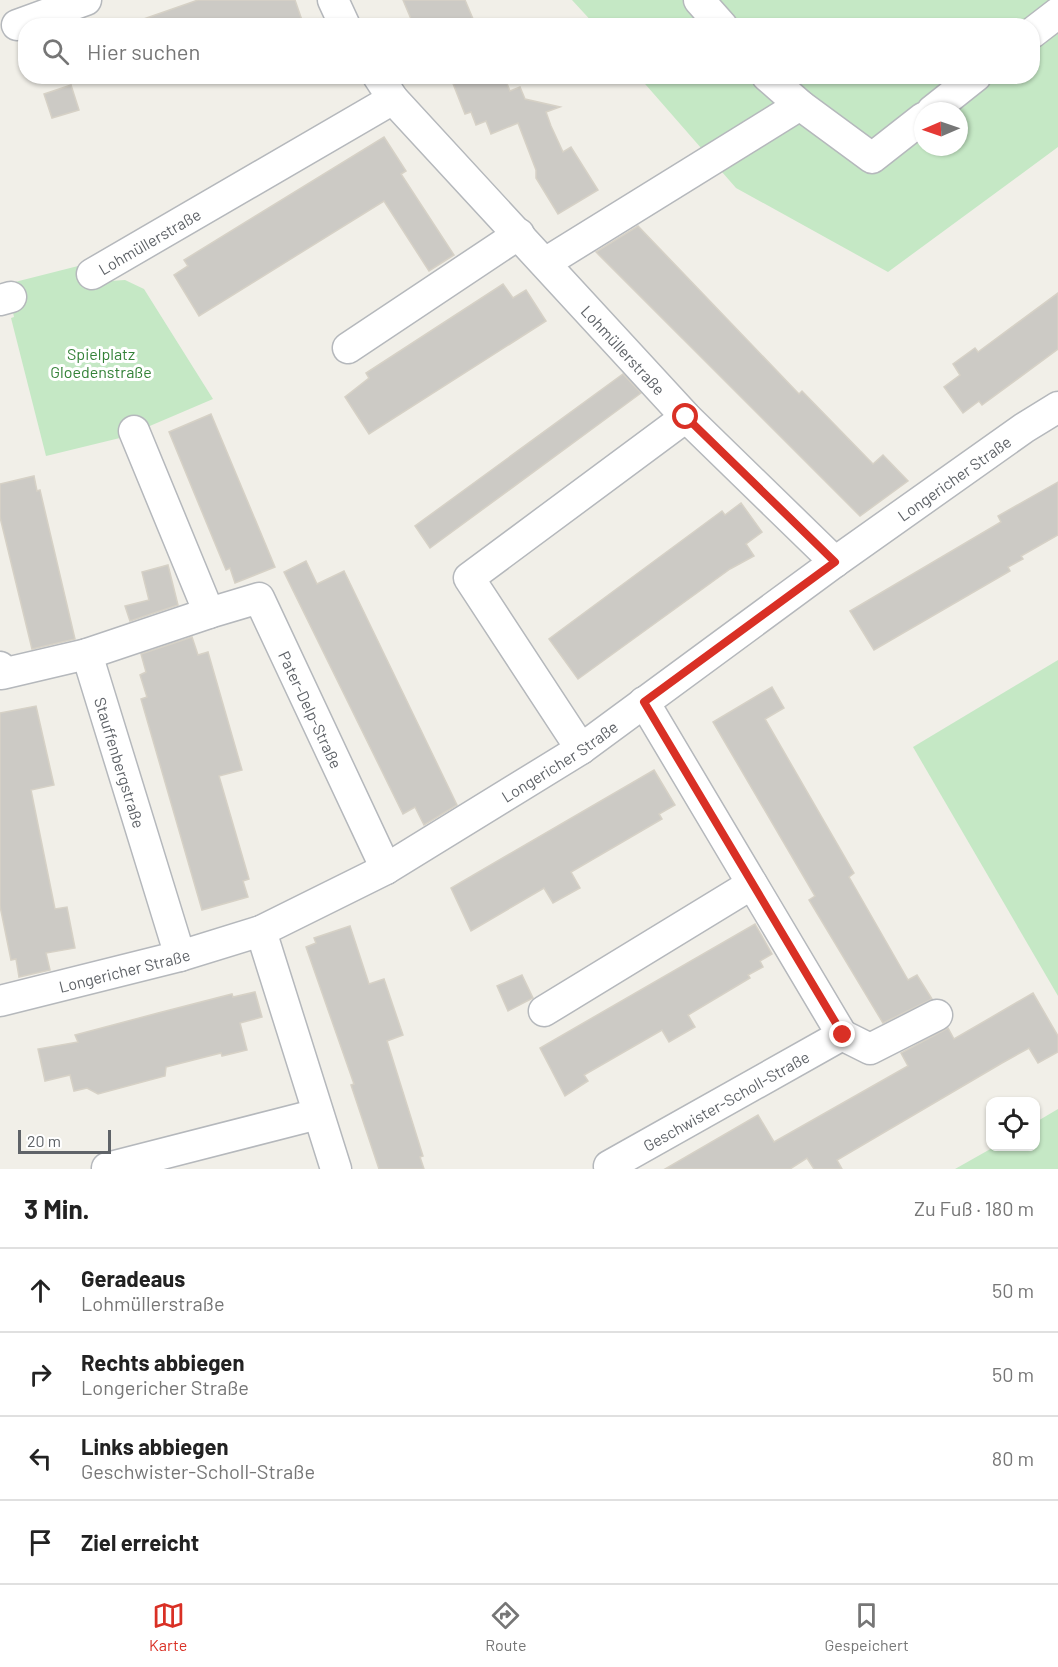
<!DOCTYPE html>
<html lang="de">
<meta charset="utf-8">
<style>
body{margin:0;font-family:Barlow,sans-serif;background:#f2f2f2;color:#222}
.controls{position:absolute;right:18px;bottom:18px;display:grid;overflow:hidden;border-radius:12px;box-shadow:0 2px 4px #0004}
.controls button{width:54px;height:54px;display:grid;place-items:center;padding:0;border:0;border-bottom:2px solid #e0e0e0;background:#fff;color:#222;font:30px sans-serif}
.compass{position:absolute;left:914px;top:102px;width:54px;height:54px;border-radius:50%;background:#fff;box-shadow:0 2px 4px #0004;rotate:268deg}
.scale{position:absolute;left:18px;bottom:15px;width:93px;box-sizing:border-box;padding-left:6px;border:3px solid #5f6368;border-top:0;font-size:16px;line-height:21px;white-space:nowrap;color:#5f6368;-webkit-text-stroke:4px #fff;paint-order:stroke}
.stop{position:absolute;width:18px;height:18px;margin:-14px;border:4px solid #d93025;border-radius:50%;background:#fff}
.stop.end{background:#d93025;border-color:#fff;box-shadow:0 2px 6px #0008}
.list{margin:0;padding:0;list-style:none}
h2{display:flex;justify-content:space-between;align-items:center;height:78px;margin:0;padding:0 24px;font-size:26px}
h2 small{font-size:20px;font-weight:400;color:#767676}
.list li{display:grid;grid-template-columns:39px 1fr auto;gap:18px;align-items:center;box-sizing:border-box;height:84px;padding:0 24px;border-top:2px solid #e0e0e0}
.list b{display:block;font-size:22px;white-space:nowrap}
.list p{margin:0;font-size:20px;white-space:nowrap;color:#767676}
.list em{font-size:20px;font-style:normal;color:#767676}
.icon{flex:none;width:33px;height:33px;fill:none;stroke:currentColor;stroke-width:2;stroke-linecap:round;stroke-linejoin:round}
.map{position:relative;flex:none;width:1058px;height:1169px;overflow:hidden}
.search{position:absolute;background:#fff;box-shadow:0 2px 4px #0004;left:18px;right:18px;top:18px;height:66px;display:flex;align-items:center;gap:15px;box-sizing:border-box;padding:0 21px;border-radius:24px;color:#767676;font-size:22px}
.sheet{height:414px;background:#fff}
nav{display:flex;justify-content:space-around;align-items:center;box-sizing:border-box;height:84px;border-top:2px solid #e0e0e0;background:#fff;font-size:16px;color:#767676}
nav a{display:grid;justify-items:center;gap:3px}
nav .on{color:#d93025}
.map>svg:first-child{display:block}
.green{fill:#c5e8c5;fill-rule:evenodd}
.building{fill:#cccac5;stroke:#d6d1c6;stroke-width:1.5}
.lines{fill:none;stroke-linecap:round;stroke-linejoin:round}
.minor-casing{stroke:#b5b8bc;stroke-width:33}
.minor{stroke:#fff;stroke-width:30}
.route{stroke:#d93025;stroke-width:8}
.labels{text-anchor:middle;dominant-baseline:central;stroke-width:6;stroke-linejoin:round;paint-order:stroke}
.street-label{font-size:16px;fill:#5f6368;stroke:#fff}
.park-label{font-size:16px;fill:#348238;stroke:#fff}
</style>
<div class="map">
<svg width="1058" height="1169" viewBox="0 0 1058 1169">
<rect width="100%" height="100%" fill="#f1efe8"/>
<!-- green -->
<g class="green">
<path d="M572,0H1058V147L888,272L736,188L639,77L1032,76V26L595,25ZM923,111H959V147H923Z"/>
<polygon points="86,264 110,281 125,280 144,289 213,399 124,437 46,456 11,318 14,317 7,284"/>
<polygon points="1058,660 1058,996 913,747"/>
<polygon points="1058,1109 1058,1169 955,1169 994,1147 1036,1146 1036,1122"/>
</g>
<!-- building -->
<g class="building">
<polygon points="198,0 295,0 304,26 136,26 135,22"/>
<polygon points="403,0 465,0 476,26 414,26"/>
<polygon points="450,76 504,76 510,91 520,87 525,99 560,107 546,112 551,126 563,152 571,147 598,190 558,214 536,178 536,170 518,123 491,134 486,121 476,125 471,112 465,114"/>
<polygon points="71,85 79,110 52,118 44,94"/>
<polygon points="384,137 406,171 401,174 454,255 429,271 384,201 199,316 174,275 188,266 184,260"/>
<polygon points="638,226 799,394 802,391 873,464 883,455 908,481 860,516 596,252"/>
<polygon points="503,284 513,298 526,290 546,321 369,434 345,397 369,378 366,373"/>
<polygon points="1058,293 1058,349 982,405 979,401 963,413 944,387 960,375 953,364 975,348 978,352"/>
<polygon points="623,374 641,393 430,548 415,526"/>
<polygon points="211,414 275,567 235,583 230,568 226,570 169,432"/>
<polygon points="34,476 37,491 40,490 75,639 32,649 0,517 0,484"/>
<polygon points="1058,482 1058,535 1021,556 1023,559 1008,567 1010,571 874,650 850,611 1001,522 998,516"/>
<polygon points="741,503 762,532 746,544 754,556 730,569 578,679 549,639 722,511 725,515"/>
<polygon points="306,561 317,584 344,571 457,805 424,825 415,807 403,814 284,572"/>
<polygon points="168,565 178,605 130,621 125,606 149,600 142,572"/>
<polygon points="192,637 198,655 208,652 242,770 219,776 249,879 243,881 248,897 202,910 141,699 147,697 140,675 146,672 141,654"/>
<polygon points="772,687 784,708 765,719 854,873 849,877 908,980 917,975 932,999 883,1023 809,900 815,896 713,722"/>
<polygon points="36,706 54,785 31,790 55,909 67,907 75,948 46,953 50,970 19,977 16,959 11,960 0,906 0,713"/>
<polygon points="654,770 675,805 659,814 662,819 571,872 580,888 553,903 544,888 471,931 451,888"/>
<polygon points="755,924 772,954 760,961 763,967 748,975 750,978 688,1015 695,1027 669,1042 662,1030 584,1075 588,1081 565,1096 540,1048"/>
<polygon points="350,926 369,984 384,979 403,1035 387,1041 423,1156 420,1157 424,1169 379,1169 351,1085 354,1084 306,947 316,943 314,938"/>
<polygon points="522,975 533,998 508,1011 497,986"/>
<polygon points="255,992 262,1017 240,1023 247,1050 222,1056 221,1053 166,1067 165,1076 98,1094 87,1088 74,1091 70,1075 45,1081 38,1049 78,1042 75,1035 158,1013 232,994 233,997"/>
<polygon points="1033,993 1058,1036 1058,1052 1038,1063 1029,1048 1002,1063 837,1160 842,1169 814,1169 807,1158 790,1169 665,1169 758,1115 774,1142 908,1066 901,1053 948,1028 954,1039"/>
</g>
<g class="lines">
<defs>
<g id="minor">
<polyline points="333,0 345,26"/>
<polyline points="699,0 722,26"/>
<polyline points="17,25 86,0"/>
<polyline points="1032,33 1058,13"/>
<path id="s1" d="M378,76L393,99L686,417L835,562"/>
<polyline points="767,76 800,105 872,158 923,118"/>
<polyline points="932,111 976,76"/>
<polyline points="545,263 800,105"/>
<path id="s2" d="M92,274L393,99"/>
<polyline points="0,300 11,297"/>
<polyline points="348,348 519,234"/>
<path id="s3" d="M134,431L209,613L259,598L386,869"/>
<polyline points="87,654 209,613"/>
<path id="s4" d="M0,667L2,674L87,654L180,956"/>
<polyline points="581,749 469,578 686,417"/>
<polyline points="261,931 336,1169"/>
<path id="s5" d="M0,1001L180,956L261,931L386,869L581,749L835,562L1024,428L1058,407"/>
<polyline points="544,1011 752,884"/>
<polyline points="842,1035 870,1049 937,1015"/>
<path id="s6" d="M609,1166L842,1035L644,702"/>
<polyline points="107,1168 318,1114"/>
</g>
</defs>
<!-- minor casing -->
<use href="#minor" class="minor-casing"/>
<!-- minor -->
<use href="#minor" class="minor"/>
</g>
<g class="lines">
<!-- route -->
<polyline class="route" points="686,417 835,562 644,702 843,1035"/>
</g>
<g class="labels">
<!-- street labels -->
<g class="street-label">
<text stroke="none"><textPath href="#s2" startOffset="66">Lohmüllerstraße</textPath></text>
<text stroke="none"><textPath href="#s1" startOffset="368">Lohmüllerstraße</textPath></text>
<text stroke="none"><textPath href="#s5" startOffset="1100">Longericher Straße</textPath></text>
<text stroke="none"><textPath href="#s3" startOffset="372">Pater-Delp-Straße</textPath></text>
<text stroke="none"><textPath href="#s5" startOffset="614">Longericher Straße</textPath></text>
<text stroke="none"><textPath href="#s4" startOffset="208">Stauffenbergstraße</textPath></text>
<text stroke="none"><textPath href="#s5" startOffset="128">Longericher Straße</textPath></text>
<text stroke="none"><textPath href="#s6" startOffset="134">Geschwister-Scholl-Straße</textPath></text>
</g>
<!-- park labels -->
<g class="park-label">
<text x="101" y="353">Spielplatz<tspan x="101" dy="18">Gloedenstraße</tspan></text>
</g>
</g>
</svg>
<div class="controls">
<button><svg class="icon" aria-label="locate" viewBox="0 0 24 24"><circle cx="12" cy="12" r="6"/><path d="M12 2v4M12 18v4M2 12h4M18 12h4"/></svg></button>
</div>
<svg class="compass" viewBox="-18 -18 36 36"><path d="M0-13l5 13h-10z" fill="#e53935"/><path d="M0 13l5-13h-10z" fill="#767676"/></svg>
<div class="scale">20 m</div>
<div class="stop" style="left:686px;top:417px"></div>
<div class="stop end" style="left:843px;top:1035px"></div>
<div class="search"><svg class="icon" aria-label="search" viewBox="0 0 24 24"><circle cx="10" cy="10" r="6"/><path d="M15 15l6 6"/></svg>Hier suchen</div>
</div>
<section class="sheet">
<h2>3 Min.<small>Zu Fuß · 180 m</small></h2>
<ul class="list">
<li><svg class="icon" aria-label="ahead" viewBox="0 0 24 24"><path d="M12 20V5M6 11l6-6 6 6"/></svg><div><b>Geradeaus</b><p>Lohmüllerstraße</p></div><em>50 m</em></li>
<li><svg class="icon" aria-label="right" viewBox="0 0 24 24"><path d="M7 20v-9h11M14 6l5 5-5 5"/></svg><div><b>Rechts abbiegen</b><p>Longericher Straße</p></div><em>50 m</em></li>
<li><svg class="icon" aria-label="left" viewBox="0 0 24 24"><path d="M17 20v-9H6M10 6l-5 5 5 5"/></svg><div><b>Links abbiegen</b><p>Geschwister-Scholl-Straße</p></div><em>80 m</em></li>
<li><svg class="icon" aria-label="arrive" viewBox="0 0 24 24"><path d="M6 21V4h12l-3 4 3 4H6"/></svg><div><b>Ziel erreicht</b></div></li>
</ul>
</section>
<nav>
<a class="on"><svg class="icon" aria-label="map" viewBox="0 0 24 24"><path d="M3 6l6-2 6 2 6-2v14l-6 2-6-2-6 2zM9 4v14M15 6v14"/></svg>Karte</a>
<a><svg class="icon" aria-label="directions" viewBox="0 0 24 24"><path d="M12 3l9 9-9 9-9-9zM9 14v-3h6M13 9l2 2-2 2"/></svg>Route</a>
<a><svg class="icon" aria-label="saved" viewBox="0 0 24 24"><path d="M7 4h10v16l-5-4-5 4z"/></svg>Gespeichert</a>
</nav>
